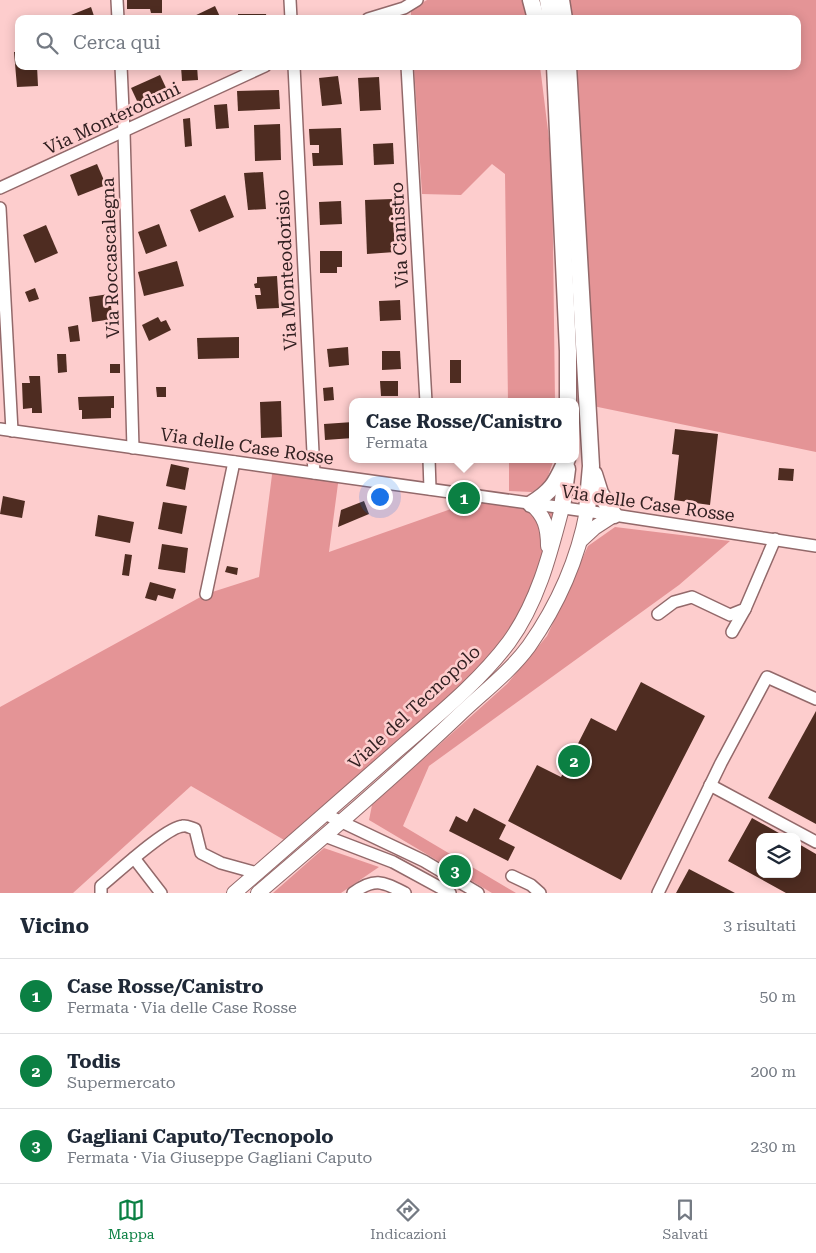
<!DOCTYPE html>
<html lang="it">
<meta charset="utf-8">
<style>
body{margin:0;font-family:"Roboto Serif",serif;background:#f6f6f7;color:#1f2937}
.controls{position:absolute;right:15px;bottom:15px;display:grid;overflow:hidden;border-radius:10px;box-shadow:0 2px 12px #0003}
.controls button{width:45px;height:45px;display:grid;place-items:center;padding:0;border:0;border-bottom:1px solid #e0e1e3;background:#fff;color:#1f2937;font:25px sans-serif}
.you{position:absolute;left:379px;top:496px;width:18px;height:18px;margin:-12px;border:4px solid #fff;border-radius:50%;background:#1a73e8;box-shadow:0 0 0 8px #1a73e833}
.badge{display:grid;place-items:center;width:32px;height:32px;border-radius:50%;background:#0b8043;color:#fff;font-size:16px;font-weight:700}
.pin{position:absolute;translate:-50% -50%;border:2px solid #fff;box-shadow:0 1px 5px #0006}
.popup{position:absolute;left:349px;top:398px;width:230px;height:65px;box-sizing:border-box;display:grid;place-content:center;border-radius:10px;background:#fff;filter:drop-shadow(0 1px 4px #0005);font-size:16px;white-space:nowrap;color:#747a83}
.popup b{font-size:19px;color:#1f2937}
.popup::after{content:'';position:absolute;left:50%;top:100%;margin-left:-10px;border:10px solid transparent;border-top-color:#fff}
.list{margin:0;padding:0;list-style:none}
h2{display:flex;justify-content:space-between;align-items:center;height:65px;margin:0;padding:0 20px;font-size:21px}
h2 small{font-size:16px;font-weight:400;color:#747a83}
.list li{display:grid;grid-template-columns:32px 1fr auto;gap:15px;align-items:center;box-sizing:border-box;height:75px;padding:0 20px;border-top:1px solid #e0e1e3}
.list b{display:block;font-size:19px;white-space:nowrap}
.list p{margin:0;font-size:16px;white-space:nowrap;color:#747a83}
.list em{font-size:16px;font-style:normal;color:#747a83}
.icon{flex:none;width:28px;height:28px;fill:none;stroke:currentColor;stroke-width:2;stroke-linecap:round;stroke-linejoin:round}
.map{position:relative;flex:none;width:816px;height:893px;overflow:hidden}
.search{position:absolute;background:#fff;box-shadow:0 2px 12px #0003;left:15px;right:15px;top:15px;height:55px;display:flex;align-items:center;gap:12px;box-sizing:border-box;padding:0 18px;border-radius:10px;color:#747a83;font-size:19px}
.sheet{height:290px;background:#fff}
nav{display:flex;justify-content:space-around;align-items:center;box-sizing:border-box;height:70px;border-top:1px solid #e0e1e3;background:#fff;font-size:14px;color:#747a83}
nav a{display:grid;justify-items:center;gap:2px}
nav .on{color:#0b8043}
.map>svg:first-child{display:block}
.green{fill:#e49496}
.building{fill:#4e2c21}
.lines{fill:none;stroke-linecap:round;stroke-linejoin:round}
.minor-casing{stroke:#93696a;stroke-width:14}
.major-casing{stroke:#93696a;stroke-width:16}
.highway-casing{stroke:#93696a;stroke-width:19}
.minor{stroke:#fff;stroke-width:11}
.major{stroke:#fff;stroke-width:14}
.highway{stroke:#fff;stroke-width:16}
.labels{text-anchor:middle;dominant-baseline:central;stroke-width:5;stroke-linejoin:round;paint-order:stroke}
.street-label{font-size:18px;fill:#322021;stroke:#fdcdcd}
</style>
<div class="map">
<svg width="816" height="893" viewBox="0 0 816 893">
<rect width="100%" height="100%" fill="#fdcdcd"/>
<!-- green -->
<g class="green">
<polygon points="427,0 526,0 531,19 411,19 411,9"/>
<polygon points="566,0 816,0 816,452 593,406 574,66 797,66 797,19 570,19"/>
<polygon points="414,66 540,66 552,163 555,402 508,402 505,174 492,164 461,195 422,194"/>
<polygon points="509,459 554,459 546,482 532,492 509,491"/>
<polygon points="273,467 339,476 329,552 485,497 562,508 509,641 291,844 191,786 73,893 0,893 0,707 206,594 259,577"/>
<polygon points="615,527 730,541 679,585 429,766 403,826 516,893 492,893 369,820 372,805 507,684 547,636 588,546"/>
<polygon points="324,848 379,867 341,893 273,893"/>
</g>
<!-- building -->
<g class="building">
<polygon points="127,0 162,0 162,13 151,13 150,9 127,9"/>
<polygon points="215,6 221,19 188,19"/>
<polygon points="91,7 95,19 61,19"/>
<polygon points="238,14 266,14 267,19 238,19"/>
<polygon points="14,52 19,52 19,66 37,66 38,86 17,87"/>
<polygon points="181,66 197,66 198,80 182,81"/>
<polygon points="160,75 168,92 139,105 131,88"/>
<polygon points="338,76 342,104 322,106 319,78"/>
<polygon points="379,77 381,110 360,111 358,78"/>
<polygon points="279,90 280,109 238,111 237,91"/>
<polygon points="227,104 229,128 216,129 214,105"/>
<polygon points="190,118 192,146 185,147 183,119"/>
<polygon points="280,124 281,160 255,161 254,125"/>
<polygon points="341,128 343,165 313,166 312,153 319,153 319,145 310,145 309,129"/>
<polygon points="393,143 394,164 374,165 373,144"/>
<polygon points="97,164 106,185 78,196 70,175"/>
<polygon points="263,172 266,209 248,210 244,173"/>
<polygon points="225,195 234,217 199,232 190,210"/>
<polygon points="392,199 395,252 367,254 365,200"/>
<polygon points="341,201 342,224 320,225 319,202"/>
<polygon points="159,224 167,246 146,254 138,232"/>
<polygon points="46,225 58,253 35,263 23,235"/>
<polygon points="320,251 342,251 342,267 337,267 337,273 320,273"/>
<polygon points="177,261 184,286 144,296 138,272"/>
<polygon points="277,276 279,308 257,309 255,295 261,295 260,288 255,288 254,284 257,283 257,277"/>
<polygon points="35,288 39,299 29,302 25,292"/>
<polygon points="109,294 113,319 92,322 89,297"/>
<polygon points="400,300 401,320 380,321 379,301"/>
<polygon points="158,317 161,322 166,320 171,330 149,341 142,325"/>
<polygon points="78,325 80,341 70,342 68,327"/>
<polygon points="239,337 239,358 198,359 197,338"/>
<polygon points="348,347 349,365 329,367 327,349"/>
<polygon points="382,351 400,351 401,369 382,370"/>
<polygon points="57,354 66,354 67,372 58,373"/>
<rect x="450" y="360" width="11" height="23"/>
<rect x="110" y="364" width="10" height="9"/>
<polygon points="29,376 40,376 42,413 32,413 32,408 23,409 22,383 30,383"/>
<polygon points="380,381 398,381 398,396 381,396"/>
<polygon points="156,387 166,387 166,397 157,397"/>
<polygon points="333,387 334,400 324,401 323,388"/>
<polygon points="114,396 114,408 111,408 111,418 82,419 82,410 79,410 78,397"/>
<rect x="471" y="398" width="18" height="4"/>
<polygon points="281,401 282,437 261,438 260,402"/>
<polygon points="353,422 353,438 325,440 324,424"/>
<polygon points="675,429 718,434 710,505 674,500 679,455 672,454"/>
<polygon points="171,464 189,468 185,490 166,486"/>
<polygon points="779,468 794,469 793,481 778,480"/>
<polygon points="3,496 25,501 22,518 0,514"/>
<polygon points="364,501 369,514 338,527 341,510"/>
<polygon points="163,502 187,506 182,534 158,529"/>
<polygon points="98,515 134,522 130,543 95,536"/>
<polygon points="162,544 188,548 185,573 158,569"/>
<polygon points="125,554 132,555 129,576 122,575"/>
<polygon points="227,566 238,568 237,575 225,572"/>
<polygon points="150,582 176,589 173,599 158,595 156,601 145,598"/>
<polygon points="641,682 705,716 621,880 508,821 537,765 561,777 591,718 616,731"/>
<polygon points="816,711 816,824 768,798"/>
<polygon points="474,808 506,825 499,839 515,847 508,861 449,831 456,816 467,822"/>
<polygon points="752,818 786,837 760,837 760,874 797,874 797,843 816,854 816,893 786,893 728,861"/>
<polygon points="689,869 735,893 676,893"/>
</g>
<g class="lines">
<defs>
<g id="minor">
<polyline points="117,0 118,19"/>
<polyline points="290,0 291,19"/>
<polyline points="368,19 404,8 417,0"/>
<polyline points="121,66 124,132 133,448"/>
<polyline points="294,66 314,473"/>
<polyline points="407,66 426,402"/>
<polyline points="0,188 265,66"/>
<polyline points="0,208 12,431"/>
<polyline points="0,429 614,515 816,546"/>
<polyline points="429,459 430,489"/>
<polyline points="206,594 234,462"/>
<polyline points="658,614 674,602 692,597 730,615 745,609 775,539"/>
<polyline points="732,632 745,609"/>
<polyline points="710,785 816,842"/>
<polyline points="325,814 424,861 478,893"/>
<polyline points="325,836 393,862 450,893"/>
<polyline points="134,858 161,893"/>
<polyline points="512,876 531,885 540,893"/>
<path d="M101,893V886C116,874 166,827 183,826C186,825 191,828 195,829L201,853L221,863L257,873"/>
<path d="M353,893C375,877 383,882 405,893"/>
<polyline points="658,893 721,763 767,677 816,699"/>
</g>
<g id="major">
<path d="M531,504C545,516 548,528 548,546"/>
<polyline points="581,540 594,528 614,515"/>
<path d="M234,893C290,845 345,796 400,748C438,715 479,682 509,642C538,602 550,554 562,508"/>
<path d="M258,893C326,835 394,777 459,715C482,693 510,672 529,646C557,606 578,559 587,511"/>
</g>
<g id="highway">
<polyline points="531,0 536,19"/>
<polyline points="548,0 551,19"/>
<polyline points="561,0 564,19"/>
<polyline points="555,66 568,351 568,402"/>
<polyline points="568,66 591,466 587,511"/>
<polyline points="594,474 600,493 614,515"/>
<path d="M531,504C554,490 556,482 567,459"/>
<polyline points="562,508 567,469"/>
</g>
</defs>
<!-- minor casing -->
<use href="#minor" class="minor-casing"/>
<!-- major casing -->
<use href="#major" class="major-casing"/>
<!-- highway casing -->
<use href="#highway" class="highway-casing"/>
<!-- minor -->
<use href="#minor" class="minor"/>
<!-- major -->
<use href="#major" class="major"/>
<!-- highway -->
<use href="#highway" class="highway"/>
</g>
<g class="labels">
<!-- street labels -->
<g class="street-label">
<text transform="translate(112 118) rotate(-25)">Via Monteroduni</text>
<text transform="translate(399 235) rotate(-93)">Via Canistro</text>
<text transform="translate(110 258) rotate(-92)">Via Roccascalegna</text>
<text transform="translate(286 270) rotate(-93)">Via Monteodorisio</text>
<text transform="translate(247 446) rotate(8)">Via delle Case Rosse</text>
<text transform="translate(648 503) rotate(8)">Via delle Case Rosse</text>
<text transform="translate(414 707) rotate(-43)">Viale del Tecnopolo</text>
</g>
</g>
</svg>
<div class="controls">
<button><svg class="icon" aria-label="layers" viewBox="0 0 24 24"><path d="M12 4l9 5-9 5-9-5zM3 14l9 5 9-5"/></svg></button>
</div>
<div class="you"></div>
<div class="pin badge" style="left:464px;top:498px">1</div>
<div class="popup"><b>Case Rosse/Canistro</b>Fermata</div>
<div class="pin badge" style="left:574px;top:761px">2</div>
<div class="pin badge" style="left:455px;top:871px">3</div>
<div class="search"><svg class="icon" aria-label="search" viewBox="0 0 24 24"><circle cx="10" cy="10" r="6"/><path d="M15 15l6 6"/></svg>Cerca qui</div>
</div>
<section class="sheet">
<h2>Vicino<small>3 risultati</small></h2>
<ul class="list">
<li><span class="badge">1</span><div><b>Case Rosse/Canistro</b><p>Fermata · Via delle Case Rosse</p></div><em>50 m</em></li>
<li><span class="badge">2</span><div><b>Todis</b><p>Supermercato</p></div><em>200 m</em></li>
<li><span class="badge">3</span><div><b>Gagliani Caputo/Tecnopolo</b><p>Fermata · Via Giuseppe Gagliani Caputo</p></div><em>230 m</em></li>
</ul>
</section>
<nav>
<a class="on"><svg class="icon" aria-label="map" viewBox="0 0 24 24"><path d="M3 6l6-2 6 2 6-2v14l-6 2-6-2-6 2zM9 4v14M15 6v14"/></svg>Mappa</a>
<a><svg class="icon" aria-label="directions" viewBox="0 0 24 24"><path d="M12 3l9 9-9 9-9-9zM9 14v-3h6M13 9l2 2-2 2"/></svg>Indicazioni</a>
<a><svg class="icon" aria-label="saved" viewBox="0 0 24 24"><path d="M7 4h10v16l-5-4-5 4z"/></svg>Salvati</a>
</nav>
